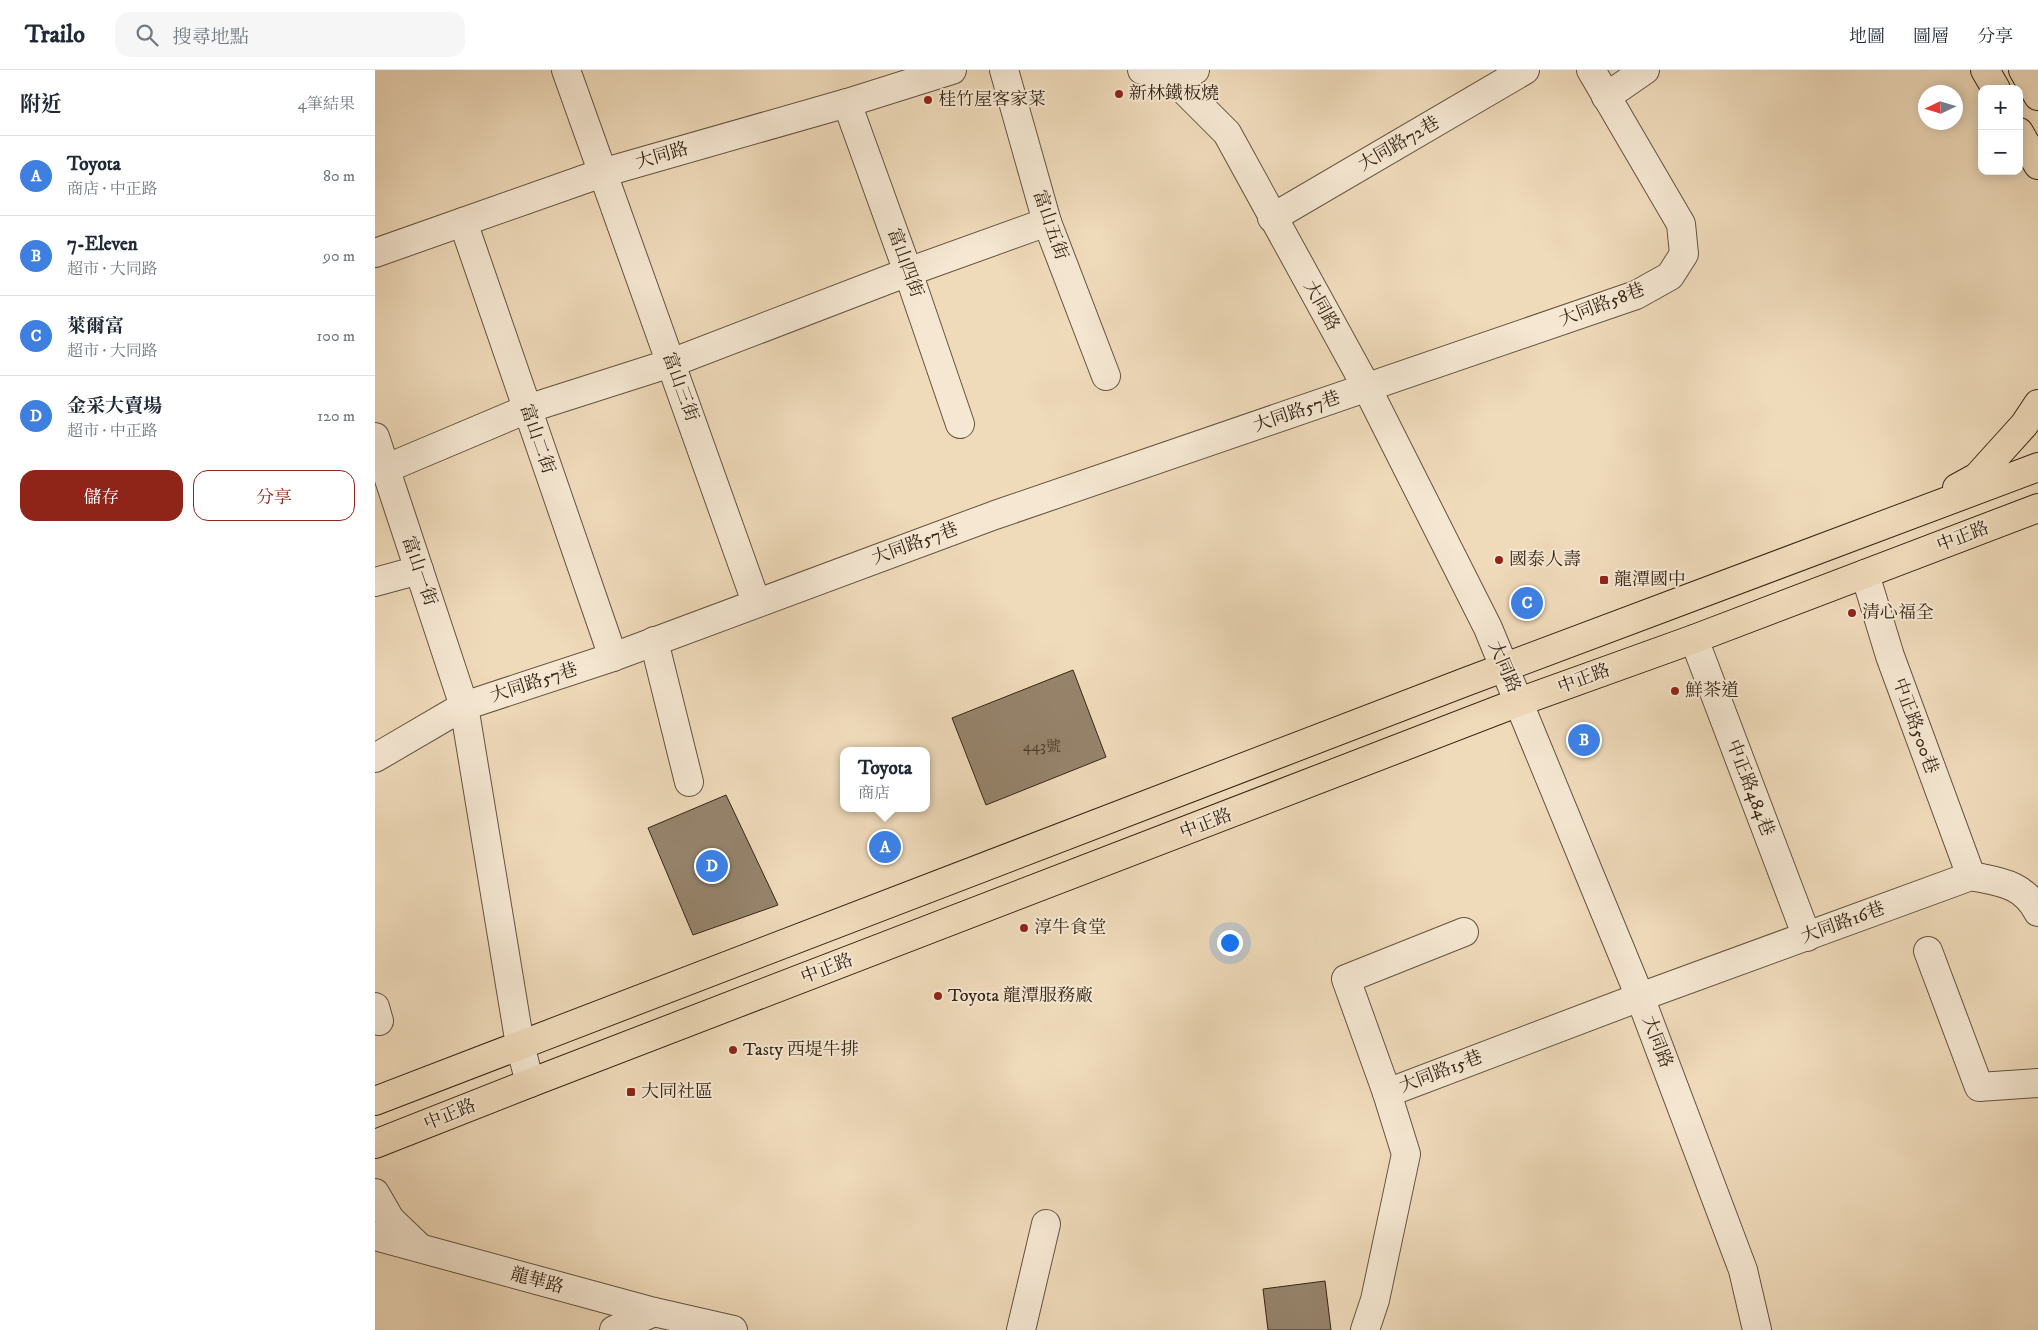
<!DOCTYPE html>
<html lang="zh-TW">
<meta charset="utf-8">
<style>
body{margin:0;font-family:"IM FELL DW Pica","Noto Serif TC",serif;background:#f6f6f7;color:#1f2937}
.controls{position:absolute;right:15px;top:15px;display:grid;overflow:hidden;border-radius:10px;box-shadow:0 2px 12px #0003}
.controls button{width:45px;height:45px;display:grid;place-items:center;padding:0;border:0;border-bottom:1px solid #e0e1e3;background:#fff;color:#1f2937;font:25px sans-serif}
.compass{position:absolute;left:1543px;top:15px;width:45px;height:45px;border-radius:50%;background:#fff;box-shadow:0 2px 12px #0003;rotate:266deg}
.you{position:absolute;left:854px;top:872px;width:18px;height:18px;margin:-12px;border:4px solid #fff;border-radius:50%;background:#1a73e8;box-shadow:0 0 0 8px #1a73e833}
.badge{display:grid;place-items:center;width:32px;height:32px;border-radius:50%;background:#8f2418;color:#fff;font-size:16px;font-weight:700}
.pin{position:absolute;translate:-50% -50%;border:2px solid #fff;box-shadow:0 1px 5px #0006}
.popup{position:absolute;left:465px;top:677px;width:90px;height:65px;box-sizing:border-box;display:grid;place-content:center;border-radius:10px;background:#fff;filter:drop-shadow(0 1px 4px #0005);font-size:16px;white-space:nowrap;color:#747a83}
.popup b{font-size:19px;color:#1f2937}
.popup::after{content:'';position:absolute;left:50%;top:100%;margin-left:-10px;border:10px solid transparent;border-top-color:#fff}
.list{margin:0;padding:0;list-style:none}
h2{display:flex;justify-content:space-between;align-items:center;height:65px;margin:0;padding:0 20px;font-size:21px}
h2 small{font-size:16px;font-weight:400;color:#747a83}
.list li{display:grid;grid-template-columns:32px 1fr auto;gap:15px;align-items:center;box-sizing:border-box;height:80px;padding:0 20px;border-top:1px solid #e0e1e3}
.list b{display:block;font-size:19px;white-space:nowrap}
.list p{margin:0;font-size:16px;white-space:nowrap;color:#747a83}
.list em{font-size:16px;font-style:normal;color:#747a83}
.actions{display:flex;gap:10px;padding:15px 20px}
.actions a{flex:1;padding:11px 0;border:1px solid #8f2418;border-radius:15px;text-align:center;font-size:18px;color:#8f2418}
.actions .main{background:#8f2418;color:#fff}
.icon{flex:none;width:28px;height:28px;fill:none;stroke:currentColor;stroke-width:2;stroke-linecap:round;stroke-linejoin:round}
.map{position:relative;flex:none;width:1663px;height:1260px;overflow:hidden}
header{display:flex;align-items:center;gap:30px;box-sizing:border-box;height:70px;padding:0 25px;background:#fff;border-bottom:1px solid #e0e1e3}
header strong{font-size:24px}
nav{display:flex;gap:28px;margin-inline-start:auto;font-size:18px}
.search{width:350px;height:45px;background:#f6f6f7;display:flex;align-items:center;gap:12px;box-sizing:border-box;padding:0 18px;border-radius:15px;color:#747a83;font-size:19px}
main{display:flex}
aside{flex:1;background:#fff}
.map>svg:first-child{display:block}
.building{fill:#96846c;stroke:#362617}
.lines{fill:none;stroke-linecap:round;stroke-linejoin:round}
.minor-casing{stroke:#645340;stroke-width:30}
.major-casing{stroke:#362617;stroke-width:30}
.minor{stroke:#f5e7d2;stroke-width:28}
.major{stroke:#efdaba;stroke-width:28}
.poi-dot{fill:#8f2418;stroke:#f5e7d2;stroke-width:2}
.labels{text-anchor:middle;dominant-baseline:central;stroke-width:4;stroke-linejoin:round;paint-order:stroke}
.number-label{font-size:15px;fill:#4e3e2c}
.poi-label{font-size:18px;fill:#362617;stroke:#f5e7d2;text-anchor:start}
.street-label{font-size:18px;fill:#362617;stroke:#f5e7d2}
</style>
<header>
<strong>Trailo</strong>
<div class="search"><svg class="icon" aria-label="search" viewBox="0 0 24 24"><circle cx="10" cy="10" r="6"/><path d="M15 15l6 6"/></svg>搜尋地點</div>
<nav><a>地圖</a><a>圖層</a><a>分享</a></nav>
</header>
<main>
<aside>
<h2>附近<small>4筆結果</small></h2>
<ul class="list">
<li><span class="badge" style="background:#3f7fe0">A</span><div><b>Toyota</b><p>商店 · 中正路</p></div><em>80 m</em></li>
<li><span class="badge" style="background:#3f7fe0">B</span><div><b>7-Eleven</b><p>超市 · 大同路</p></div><em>90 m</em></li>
<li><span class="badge" style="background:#3f7fe0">C</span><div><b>萊爾富</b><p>超市 · 大同路</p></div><em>100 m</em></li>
<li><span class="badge" style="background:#3f7fe0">D</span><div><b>金采大賣場</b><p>超市 · 中正路</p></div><em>120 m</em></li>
</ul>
<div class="actions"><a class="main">儲存</a><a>分享</a></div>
</aside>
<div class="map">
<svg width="1663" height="1260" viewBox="0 0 1663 1260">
<rect width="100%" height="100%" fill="#efdaba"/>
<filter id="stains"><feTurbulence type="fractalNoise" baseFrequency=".004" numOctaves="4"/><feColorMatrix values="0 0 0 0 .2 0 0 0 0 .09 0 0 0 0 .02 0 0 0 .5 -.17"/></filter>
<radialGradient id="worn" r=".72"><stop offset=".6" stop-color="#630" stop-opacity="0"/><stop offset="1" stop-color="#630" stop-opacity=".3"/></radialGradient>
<!-- building -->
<g class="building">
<polygon points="698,600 731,687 611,735 577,648"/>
<polygon points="351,725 403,835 318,865 273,758"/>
<polygon points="950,1211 956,1260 893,1260 888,1219"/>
</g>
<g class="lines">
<defs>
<g id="minor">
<polyline points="191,0 381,532"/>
<polyline points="629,0 672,152 731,306"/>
<polyline points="767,0 800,11 852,63 992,318 1113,558 1265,927 1368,1200 1382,1260"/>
<polyline points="800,11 820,0"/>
<polyline points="1231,27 1270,0"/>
<polyline points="472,33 533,202 585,354"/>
<polyline points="897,148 1150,0"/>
<polyline points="88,152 238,587"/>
<polyline points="0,183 227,103 472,33 577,0"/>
<polyline points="0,367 89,636 145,975 155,1013"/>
<polyline points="10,399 152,339 296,293 533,202 672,152"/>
<polyline points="1490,504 1515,586 1596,806"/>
<polyline points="0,512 44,500"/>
<polyline points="1319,569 1432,867"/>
<polyline points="279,571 314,712"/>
<polyline points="0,688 89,636 238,587 620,445 1261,225 1295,206 1309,184 1306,154 1216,0"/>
<polyline points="1553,881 1604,1017 1663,1013"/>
<polyline points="0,937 4,951"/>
<path d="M1012,1023L1265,927L1596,806C1624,812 1648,813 1663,842"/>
<polyline points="0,1123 15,1149 43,1176"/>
<polyline points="0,1166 279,1242 358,1260"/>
<polyline points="239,1260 279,1242"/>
<polyline points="646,1260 671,1154"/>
<polyline points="990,1260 1000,1230 1031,1084 1012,1023 971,909 1089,862"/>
</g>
<g id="major">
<polyline points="1610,0 1621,19"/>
<polyline points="1648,0 1663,26"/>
<polyline points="1644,62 1663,95"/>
<polyline points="1582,418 1602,407 1649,355 1663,334"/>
<polyline points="0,1031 1093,611 1663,397"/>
<polyline points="0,1074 155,1013 1144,632 1319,569 1663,438"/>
</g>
</defs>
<!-- minor casing -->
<use href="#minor" class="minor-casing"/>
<!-- major casing -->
<use href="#major" class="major-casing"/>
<!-- minor -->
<use href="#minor" class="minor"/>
<!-- major -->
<use href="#major" class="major"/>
</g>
<!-- markers -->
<g class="poi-dot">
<circle cx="744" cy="24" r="5"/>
<circle cx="553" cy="30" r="5"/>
<circle cx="1124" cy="490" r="5"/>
<rect x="1224" y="505" width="10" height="10" rx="2.5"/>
<circle cx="1477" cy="543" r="5"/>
<circle cx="1300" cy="621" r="5"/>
<circle cx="649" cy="858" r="5"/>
<circle cx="563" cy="926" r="5"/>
<circle cx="358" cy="980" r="5"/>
<rect x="251" y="1017" width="10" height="10" rx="2.5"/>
</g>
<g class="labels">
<!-- number labels -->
<g class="number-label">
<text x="667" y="676">443號</text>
</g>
<!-- poi labels -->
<g class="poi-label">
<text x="754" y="24">新林鐵板燒</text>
<text x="563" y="30">桂竹屋客家菜</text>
<text x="1134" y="490">國泰人壽</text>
<text x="1239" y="510">龍潭國中</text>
<text x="1487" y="543">清心福全</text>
<text x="1310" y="621">鮮茶道</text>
<text x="659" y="858">淳牛食堂</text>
<text x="573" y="926">Toyota 龍潭服務廠</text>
<text x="368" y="980">Tasty 西堤牛排</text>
<text x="266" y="1022">大同社區</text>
</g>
<!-- street labels -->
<g class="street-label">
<text transform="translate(1024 74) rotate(-30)">大同路72巷</text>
<text transform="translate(287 86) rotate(-16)">大同路</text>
<text transform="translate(675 155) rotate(71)">富山五街</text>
<text transform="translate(530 193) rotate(70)">富山四街</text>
<text transform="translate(1227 235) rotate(-21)">大同路58巷</text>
<text transform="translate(946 236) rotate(61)">大同路</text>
<text transform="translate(305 317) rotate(70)">富山三街</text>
<text transform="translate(922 342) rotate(-19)">大同路57巷</text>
<text transform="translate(162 369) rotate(71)">富山二街</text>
<text transform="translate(1588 467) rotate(-21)">中正路</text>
<text transform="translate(540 474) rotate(-20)">大同路57巷</text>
<text transform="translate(44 501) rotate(71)">富山一街</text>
<text transform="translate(1129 597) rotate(67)">大同路</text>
<text transform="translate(1209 609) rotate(-20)">中正路</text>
<text transform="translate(159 613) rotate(-18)">大同路57巷</text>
<text transform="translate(1540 656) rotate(70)">中正路500巷</text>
<text transform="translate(1375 718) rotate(69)">中正路484巷</text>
<text transform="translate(831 754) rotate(-21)">中正路</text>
<text transform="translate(1468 853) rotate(-20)">大同路16巷</text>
<text transform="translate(452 899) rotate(-21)">中正路</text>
<text transform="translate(1282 972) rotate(69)">大同路</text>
<text transform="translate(1066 1002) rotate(-21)">大同路15巷</text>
<text transform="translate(75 1045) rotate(-22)">中正路</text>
<text transform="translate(162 1211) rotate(15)">龍華路</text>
</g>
</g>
<rect width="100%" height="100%" filter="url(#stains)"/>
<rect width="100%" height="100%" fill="url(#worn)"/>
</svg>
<div class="controls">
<button>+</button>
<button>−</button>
</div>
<svg class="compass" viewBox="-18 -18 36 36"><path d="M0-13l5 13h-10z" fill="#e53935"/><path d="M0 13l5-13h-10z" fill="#747a83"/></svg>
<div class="you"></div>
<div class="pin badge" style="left:510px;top:777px;background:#3f7fe0">A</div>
<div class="popup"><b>Toyota</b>商店</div>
<div class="pin badge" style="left:1209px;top:670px;background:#3f7fe0">B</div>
<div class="pin badge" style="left:1152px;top:533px;background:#3f7fe0">C</div>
<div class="pin badge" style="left:337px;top:796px;background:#3f7fe0">D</div>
</div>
</main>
